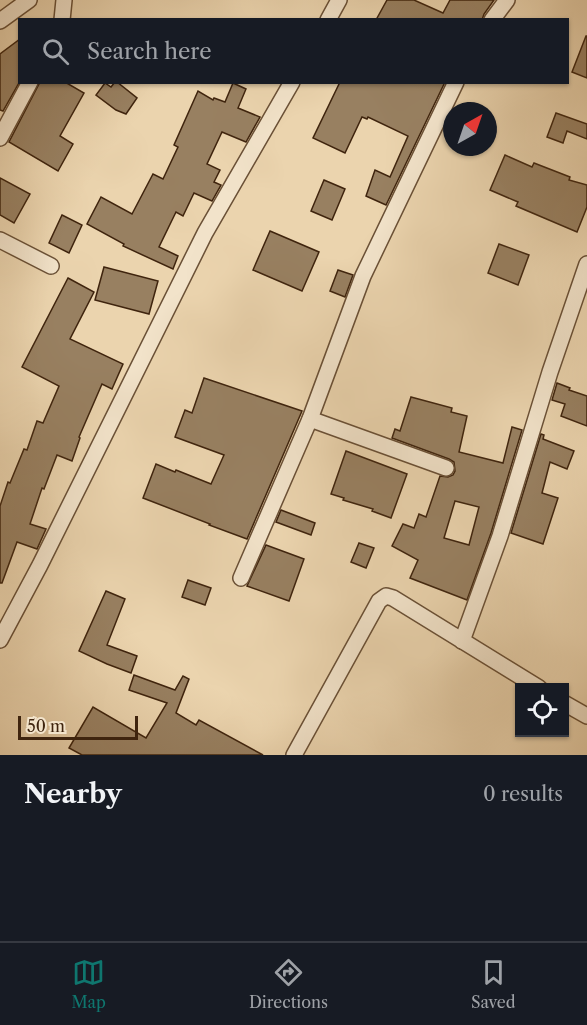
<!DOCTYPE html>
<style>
body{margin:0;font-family:"Libre Caslon Text",serif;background:#242831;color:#f1f3f6}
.controls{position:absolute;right:18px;bottom:18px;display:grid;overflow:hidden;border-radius:0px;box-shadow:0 2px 4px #0004}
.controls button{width:54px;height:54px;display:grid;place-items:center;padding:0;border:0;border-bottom:2px solid #363941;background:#171b24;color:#f1f3f6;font:30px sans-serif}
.compass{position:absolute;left:443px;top:102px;width:54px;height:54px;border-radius:50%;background:#171b24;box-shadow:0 2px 4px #0004;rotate:40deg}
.scale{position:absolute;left:18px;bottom:15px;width:120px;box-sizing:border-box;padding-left:6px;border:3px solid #3f240e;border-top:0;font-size:16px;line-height:21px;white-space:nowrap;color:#3f240e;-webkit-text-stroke:4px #f2e3ca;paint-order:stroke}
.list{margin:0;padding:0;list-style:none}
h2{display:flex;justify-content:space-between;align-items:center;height:78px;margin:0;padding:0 24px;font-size:26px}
h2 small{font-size:20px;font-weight:400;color:#9ea1a6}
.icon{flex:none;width:33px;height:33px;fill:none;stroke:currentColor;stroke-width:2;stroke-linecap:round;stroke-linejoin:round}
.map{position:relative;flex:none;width:587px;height:755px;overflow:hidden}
.search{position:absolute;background:#171b24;box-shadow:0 2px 4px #0004;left:18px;right:18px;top:18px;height:66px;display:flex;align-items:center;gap:15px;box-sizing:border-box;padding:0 21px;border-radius:0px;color:#9ea1a6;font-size:22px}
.sheet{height:186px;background:#171b24}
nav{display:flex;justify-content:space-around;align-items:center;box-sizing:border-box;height:84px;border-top:2px solid #363941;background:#171b24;font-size:16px;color:#9ea1a6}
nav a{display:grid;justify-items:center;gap:3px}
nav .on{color:#0f766e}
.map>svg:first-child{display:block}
.building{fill:#988061;stroke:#3f240e;stroke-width:1.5;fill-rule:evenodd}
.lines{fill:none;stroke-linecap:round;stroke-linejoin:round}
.street-casing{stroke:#6a5036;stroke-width:18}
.street{stroke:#f2e3ca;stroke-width:15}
</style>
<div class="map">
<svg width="587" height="755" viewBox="0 0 587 755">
<rect width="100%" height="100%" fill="#ebd4ae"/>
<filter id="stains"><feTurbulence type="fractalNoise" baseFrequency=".00333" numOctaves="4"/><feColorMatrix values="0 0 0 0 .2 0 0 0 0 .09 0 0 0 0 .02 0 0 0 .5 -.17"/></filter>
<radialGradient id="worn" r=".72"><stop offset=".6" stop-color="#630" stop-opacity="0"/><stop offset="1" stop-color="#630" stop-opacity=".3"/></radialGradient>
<!-- building -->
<g class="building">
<polygon points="387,0 414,0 443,13 450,0 494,0 484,14 482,20 376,20"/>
<polygon points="586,36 587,36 587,78 572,72"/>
<polygon points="20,39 20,81 3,111 0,110 0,54"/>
<polygon points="40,82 65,82 84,93 60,136 73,144 58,171 9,142"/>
<polygon points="115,82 117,82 137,98 126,114 116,110 96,95 105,83 111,87"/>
<polygon points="340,82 445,82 386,205 366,196 375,170 390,177 408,136 368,117 367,119 362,117 345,153 313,138"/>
<polygon points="233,83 246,89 238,108 260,117 246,142 222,132 207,164 220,170 214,182 221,185 212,201 194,193 183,216 176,212 159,247 178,256 173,269 123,246 124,244 87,224 101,197 132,214 153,174 163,179 178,147 174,145 198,91 213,100 214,98 225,102"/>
<polygon points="556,113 587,124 587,139 567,131 563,143 547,137"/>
<polygon points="505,155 532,167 534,163 570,177 569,180 587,185 587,207 577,232 516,206 518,202 490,190"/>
<polygon points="0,178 30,194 14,223 0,215"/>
<polygon points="324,180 345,189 332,220 311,211"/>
<polygon points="62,215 82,225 69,253 49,243"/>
<polygon points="270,231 319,252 302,291 253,270"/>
<polygon points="499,244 529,255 518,285 488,273"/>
<polygon points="104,267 158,281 149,314 95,300"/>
<polygon points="338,270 353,275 345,297 330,291"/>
<polygon points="68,278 94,292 70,339 123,364 112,389 102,384 79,437 80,438 72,461 57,455 44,489 42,488 30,524 46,529 37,549 17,542 2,583 0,583 0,506 8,482 10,483 24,449 27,450 37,421 43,423 59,386 22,367"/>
<polygon points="204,378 302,411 247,539 209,525 210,524 143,498 156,464 175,472 176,470 211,484 224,455 175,437 185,410 192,413"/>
<polygon points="557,383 570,388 569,390 587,396 587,426 561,416 565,404 552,400"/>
<path d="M411,397L452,408L451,412L467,416L459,452L503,463L512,427L522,430L491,533L467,600L410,578L418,560L392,546L403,524L414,528L419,514L426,517L440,476L448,477L453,475L455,471L454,462L449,459L392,438L395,429L400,431ZM455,501L479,507L469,545L444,538Z"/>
<polygon points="541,434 544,435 543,439 574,451 567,469 550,462 542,493 558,498 543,544 511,533"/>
<polygon points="346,451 407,474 391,518 372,511 373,509 343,500 344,498 331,494"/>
<polygon points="281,510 315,523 311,535 276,522"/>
<polygon points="359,543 374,548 366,568 351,562"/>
<polygon points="266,545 304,559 289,601 247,586"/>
<polygon points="188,580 211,588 205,605 182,597"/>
<polygon points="106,591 125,599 107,645 137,656 131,673 107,664 79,651"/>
<polygon points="134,675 175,690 183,676 189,679 176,713 196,725 199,720 263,755 82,755 69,748 93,707 146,738 167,703 129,690"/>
</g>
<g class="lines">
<defs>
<g id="street">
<polyline points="62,20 64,0"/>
<polyline points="328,20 339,0"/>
<polyline points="492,20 507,0"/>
<polyline points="0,21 29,0"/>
<polyline points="0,138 30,82"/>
<polyline points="0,240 51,266"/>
<polyline points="310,419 446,468"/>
<polyline points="241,578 310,419 363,276 456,82"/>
<polyline points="0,640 40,565 205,233 292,82"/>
<polyline points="462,641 500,536 550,372 587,264"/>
<polyline points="564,703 587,716"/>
<polyline points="294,755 379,601 386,596 393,598 539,688"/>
</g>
</defs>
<!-- street casing -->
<use href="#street" class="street-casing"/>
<!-- street -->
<use href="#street" class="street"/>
</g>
<rect width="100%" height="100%" filter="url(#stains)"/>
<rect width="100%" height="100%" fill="url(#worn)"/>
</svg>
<div class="controls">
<button><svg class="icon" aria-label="locate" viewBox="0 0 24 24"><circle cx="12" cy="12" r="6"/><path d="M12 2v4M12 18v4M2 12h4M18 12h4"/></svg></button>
</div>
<svg class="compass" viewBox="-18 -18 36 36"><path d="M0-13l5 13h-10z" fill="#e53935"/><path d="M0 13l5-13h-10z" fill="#9ea1a6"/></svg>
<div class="scale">50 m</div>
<div class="search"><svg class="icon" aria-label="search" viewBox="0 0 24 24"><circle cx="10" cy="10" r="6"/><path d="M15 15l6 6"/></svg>Search here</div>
</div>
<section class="sheet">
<h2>Nearby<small>0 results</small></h2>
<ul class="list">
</ul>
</section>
<nav>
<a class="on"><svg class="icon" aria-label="map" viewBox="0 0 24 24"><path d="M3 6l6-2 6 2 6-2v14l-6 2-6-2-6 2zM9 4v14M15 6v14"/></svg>Map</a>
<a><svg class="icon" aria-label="directions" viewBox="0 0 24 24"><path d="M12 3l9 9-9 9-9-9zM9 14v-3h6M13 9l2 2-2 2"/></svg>Directions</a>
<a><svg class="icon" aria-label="saved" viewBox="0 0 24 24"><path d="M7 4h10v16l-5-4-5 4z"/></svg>Saved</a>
</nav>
